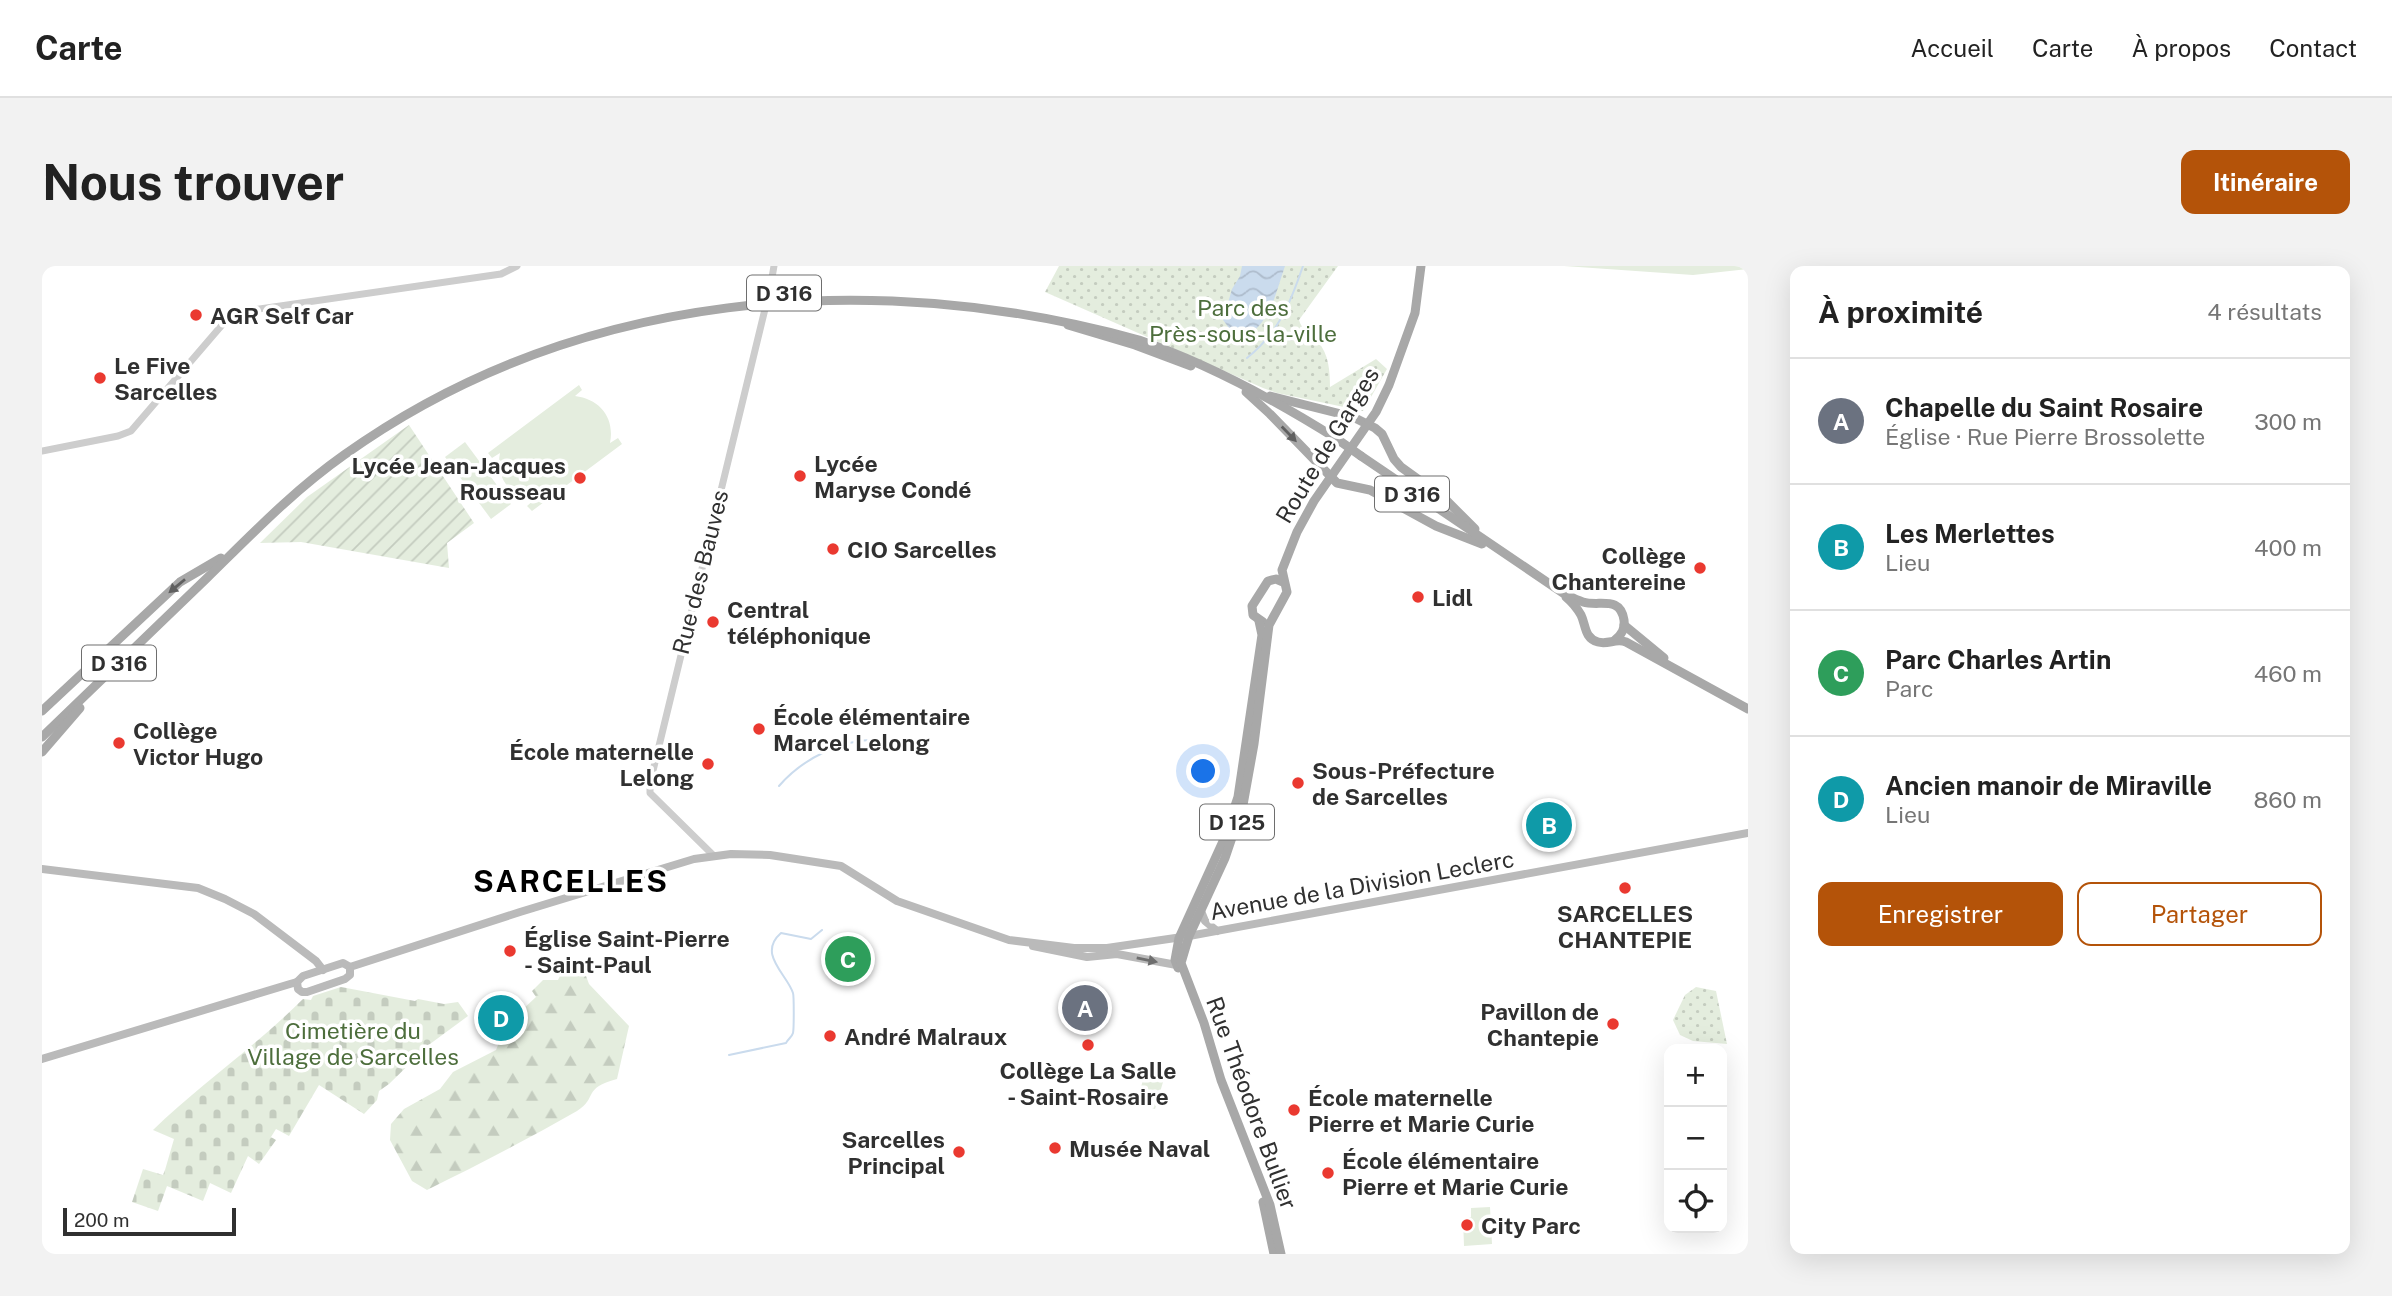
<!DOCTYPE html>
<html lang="fr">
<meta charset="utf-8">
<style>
body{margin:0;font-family:"Public Sans",sans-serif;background:#f2f2f2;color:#222}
.controls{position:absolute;right:21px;bottom:21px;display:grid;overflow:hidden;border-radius:14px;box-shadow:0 7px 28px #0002}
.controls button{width:63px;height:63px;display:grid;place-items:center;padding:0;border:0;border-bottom:2px solid #e0e0e0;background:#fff;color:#222;font:35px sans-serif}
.scale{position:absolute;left:21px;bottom:18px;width:173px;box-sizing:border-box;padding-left:7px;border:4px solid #303030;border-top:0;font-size:19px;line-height:24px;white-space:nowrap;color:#303030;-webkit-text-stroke:5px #fff;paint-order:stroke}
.you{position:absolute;left:1162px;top:506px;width:24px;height:24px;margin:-18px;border:5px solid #fff;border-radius:50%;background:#1a73e8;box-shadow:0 0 0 10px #1a73e833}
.badge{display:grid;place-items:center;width:46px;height:46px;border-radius:50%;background:#b45309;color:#fff;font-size:23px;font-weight:700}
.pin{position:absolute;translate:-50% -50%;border:4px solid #fff;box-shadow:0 2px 7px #0006}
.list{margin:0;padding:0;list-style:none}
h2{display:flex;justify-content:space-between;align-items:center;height:91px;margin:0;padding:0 28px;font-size:30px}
h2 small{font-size:23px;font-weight:400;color:#767676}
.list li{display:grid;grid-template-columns:46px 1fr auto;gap:21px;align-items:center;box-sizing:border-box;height:126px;padding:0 28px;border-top:2px solid #e0e0e0}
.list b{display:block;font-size:26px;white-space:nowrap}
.list p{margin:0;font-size:23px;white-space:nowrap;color:#767676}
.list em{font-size:23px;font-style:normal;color:#767676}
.actions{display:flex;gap:14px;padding:21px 28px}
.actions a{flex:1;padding:16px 0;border:2px solid #b45309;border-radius:14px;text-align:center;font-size:24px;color:#b45309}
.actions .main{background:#b45309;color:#fff}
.icon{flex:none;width:38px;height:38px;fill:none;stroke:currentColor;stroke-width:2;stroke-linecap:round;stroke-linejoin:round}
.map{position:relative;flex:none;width:1706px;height:988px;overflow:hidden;border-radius:14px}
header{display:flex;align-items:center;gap:42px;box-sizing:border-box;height:98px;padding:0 35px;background:#fff;border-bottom:2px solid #e0e0e0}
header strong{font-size:33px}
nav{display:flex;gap:38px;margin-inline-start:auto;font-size:24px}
.intro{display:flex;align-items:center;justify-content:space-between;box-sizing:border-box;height:168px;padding:0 42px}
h1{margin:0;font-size:49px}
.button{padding:18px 32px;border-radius:14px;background:#b45309;color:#fff;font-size:24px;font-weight:700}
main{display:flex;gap:42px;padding:0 42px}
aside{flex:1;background:#fff;border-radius:14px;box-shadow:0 7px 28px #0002}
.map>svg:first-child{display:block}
.grass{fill:#e4edde}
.forest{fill:url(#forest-firs)}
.cemetery{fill:url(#cemetery-stones)}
.park{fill:url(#park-dots)}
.garden{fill:url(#garden-furrows)}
.water{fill:url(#water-waves)}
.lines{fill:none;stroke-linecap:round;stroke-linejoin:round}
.stream{stroke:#cadbed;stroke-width:2}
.tertiary{stroke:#cdcdcd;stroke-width:7}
.secondary{stroke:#bababa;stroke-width:8}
.primary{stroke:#a8a8a8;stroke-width:9}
.tertiary-bridge{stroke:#cdcdcd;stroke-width:7}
.primary-bridge{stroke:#a8a8a8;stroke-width:9}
.oneway{fill:#606060}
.oneway2{fill:#6e6e6e}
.poi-dot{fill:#ea3930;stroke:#fff;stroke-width:2.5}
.labels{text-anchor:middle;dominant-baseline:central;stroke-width:7;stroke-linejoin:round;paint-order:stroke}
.shield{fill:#fff;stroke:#6e6e6e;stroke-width:2}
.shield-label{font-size:21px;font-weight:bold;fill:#303030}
.park-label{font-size:23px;fill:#4d6e3c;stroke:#fff}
.poi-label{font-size:23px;font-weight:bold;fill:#303030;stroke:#fff;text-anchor:start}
.street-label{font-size:23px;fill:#303030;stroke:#fff}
.district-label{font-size:30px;font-weight:bold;letter-spacing:2px;fill:#000;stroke:#fff}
</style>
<header>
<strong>Carte</strong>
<nav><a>Accueil</a><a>Carte</a><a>À propos</a><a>Contact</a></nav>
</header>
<div class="intro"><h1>Nous trouver</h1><a class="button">Itinéraire</a></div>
<main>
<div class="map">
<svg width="1706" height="988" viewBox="0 0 1706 988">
<defs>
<pattern id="forest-firs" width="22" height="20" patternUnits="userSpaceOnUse" patternTransform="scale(1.75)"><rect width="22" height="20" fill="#e4edde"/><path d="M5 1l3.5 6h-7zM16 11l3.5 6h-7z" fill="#c4ccbf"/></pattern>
<pattern id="cemetery-stones" width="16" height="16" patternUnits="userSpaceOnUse" patternTransform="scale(1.75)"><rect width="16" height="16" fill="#e4edde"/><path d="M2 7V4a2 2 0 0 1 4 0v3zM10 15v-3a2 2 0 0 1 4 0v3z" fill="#c4ccbf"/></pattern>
<pattern id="park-dots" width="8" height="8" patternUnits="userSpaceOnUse" patternTransform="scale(1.75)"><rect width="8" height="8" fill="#e4edde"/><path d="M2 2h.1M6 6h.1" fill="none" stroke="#c4ccbf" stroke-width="1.8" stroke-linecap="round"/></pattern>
<pattern id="garden-furrows" width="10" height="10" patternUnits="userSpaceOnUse" patternTransform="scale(1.75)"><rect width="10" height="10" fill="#e4edde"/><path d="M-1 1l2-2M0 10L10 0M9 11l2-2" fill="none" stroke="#c4ccbf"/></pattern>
<pattern id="water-waves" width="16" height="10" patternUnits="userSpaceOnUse" patternTransform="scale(1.75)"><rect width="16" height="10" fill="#cadbed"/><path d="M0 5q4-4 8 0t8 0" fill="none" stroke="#aebccc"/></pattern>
</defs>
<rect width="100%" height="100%" fill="#fff"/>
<!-- grass -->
<g class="grass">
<polygon points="1522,0 1706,0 1706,3 1651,9"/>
<path d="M537,119L540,124L533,130C558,133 573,152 568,177L576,172L580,178L490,245L485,240L493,233C468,231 453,212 458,187L450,192L446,187Z"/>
<polygon points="423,176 469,238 449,253 403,191"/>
<polygon points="1102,811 1121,816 1113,843 1094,837"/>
<polygon points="1448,941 1450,978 1422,980 1421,952 1429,951 1429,942"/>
</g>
<!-- forest -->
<path class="forest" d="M525,696L541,702L547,718L587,760L575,813C540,822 556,832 535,845C486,873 436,899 385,924L370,915L348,874L349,858L362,843L398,823L411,806L454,784L461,767L476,756L479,745L494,731L490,725L501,714H516Z"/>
<!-- cemetery -->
<path class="cemetery" d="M299,721L373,735L376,733L402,738L416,736L426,750L388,778L347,818L337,825L335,834L322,848L277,819L247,870L234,863L229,871L234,874L217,898L206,890L189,927L168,917L161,935L125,920L116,945L90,936L101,903L121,909L123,904L132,873L111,864C159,818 214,780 261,733L269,734L271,730Z"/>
<!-- park -->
<g class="park">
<path d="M1017,0H1296L1257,54C1260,65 1269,68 1276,76C1287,88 1288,106 1288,121L1334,93L1345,103L1321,145L1235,127L1221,122L1003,26Z"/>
<polygon points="1654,721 1674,725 1685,778 1651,775 1638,769 1631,754 1643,729"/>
</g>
<!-- garden -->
<polygon class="garden" points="367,159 432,257 405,277 407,302 259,276 218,277 265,231"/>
<!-- water -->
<path class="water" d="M1200,0H1243C1234,26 1229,55 1205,70L1187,62L1181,54L1190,23L1198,10Z"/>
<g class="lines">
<!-- stream -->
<g class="stream">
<path d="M1205,92C1237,66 1248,38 1261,0"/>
<path d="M737,520C761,492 802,472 839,474"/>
<path d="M687,789L744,777C746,773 750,771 751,767C752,763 752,730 751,727C745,708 715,688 739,667L769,673L780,664"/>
</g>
<!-- tertiary -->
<g class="tertiary">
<polyline points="728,23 732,0"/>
<polyline points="0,185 76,170 89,165 186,52 197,46 459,8 475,0"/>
<polyline points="671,589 608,527 608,517 724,39"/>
</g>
<!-- secondary -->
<g class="secondary">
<polyline points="0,603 156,622 183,633 212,648 274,695 281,704"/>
<polyline points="1159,645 1163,655 1175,665"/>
<polyline points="991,680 1045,691 1075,688 1140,700"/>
<polyline points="308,701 478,646 652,593 689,588 728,589 799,600 855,635 967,674 1032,682 1065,682 1147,670 1706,567"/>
<polyline points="255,716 256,723 260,726 265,726 303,713 308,709 308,701"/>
<polyline points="0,793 248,718 255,716 261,710 301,697 308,701"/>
</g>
<!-- primary -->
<g class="primary">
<polyline points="1026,59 1093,79 1149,100"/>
<polyline points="1204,126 1228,148 1295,217 1328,224 1394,260 1440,278"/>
<polyline points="1228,130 1311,151 1333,162 1340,168 1352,193 1359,201 1402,232 1433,263"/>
<path d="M1319,190L1521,327C1527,330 1534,334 1541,336C1557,341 1578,329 1582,354C1583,363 1580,368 1573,374"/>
<path d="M1524,331C1530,336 1535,342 1539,349C1544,359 1542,372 1556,376C1566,379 1574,372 1584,376L1706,443"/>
<polyline points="1221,356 1211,349 1210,340 1226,315 1234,313 1241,316"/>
<polyline points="1582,359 1622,392"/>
<polyline points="0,445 138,316 179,292"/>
<path d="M0,471C55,418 110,365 165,312C209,269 251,225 302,189C533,24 829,0 1097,74C1167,98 1233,134 1295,173"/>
<polyline points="0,486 38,442"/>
<polyline points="1136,702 1133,694 1137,672 1182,573 1196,531 1220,369 1217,355"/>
<polyline points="1221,936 1232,988"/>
<polyline points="1239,988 1228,939 1179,814 1162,757 1139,697 1147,670 1183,592 1201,539 1212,478 1227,359 1245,326 1240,304 1255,266 1272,235 1334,146 1347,119 1373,47 1379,0"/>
</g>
<!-- tertiary-bridge -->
<polyline class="tertiary-bridge" points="724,39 728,23"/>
<!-- primary-bridge -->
<polyline class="primary-bridge" points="1295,173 1319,190"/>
</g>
<!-- one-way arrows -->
<defs><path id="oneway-solid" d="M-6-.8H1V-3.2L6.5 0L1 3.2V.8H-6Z" transform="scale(1.75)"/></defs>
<g class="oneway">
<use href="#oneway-solid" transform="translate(1247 168) rotate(46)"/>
<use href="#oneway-solid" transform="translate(135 320) rotate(140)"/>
</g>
<use class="oneway2" href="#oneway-solid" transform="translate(1105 694) rotate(11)"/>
<!-- markers -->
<g class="poi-dot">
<circle cx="154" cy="49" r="7"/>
<circle cx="58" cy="112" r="7"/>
<circle cx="758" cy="210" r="7"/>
<circle cx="538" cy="212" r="7"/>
<circle cx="791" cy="283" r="7"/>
<circle cx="1658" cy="302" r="7"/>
<circle cx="1376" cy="331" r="7"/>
<circle cx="671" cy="356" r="7"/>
<circle cx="717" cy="463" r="7"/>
<circle cx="77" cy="477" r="7"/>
<circle cx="666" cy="498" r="7"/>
<circle cx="1256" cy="517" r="7"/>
<circle cx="1583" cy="622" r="7"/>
<circle cx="468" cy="685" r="7"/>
<circle cx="1571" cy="758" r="7"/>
<circle cx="788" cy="770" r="7"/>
<circle cx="1046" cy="779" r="7"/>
<circle cx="1252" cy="844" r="7"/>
<circle cx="1013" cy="882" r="7"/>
<circle cx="917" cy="886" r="7"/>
<circle cx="1286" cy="907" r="7"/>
<circle cx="1425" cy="959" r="7"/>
</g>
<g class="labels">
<!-- shield labels -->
<g class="shield">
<rect x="705" y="9.5" width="74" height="35" rx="5"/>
<rect x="1333" y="210.5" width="74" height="35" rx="5"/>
<rect x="40" y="379.5" width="74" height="35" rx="5"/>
<rect x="1158" y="538.5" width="74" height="35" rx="5"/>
</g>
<g class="shield-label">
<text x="742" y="27">D 316</text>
<text x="1370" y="228">D 316</text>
<text x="77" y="397">D 316</text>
<text x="1195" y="556">D 125</text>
</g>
<!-- park labels -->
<g class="park-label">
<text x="1201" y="41">Parc des<tspan x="1201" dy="26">Près-sous-la-ville</tspan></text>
<text x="311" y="764">Cimetière du<tspan x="311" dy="26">Village de Sarcelles</tspan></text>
</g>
<!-- poi labels -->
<g class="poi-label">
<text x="168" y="49">AGR Self Car</text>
<text x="72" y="99">Le Five<tspan x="72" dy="26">Sarcelles</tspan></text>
<text x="772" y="197">Lycée<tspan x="772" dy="26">Maryse Condé</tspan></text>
<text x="524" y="199" text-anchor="end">Lycée Jean-Jacques<tspan x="524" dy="26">Rousseau</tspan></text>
<text x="805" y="283">CIO Sarcelles</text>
<text x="1644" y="289" text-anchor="end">Collège<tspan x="1644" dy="26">Chantereine</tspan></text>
<text x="1390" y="331">Lidl</text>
<text x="685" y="343">Central<tspan x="685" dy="26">téléphonique</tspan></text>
<text x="731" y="450">École élémentaire<tspan x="731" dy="26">Marcel Lelong</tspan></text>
<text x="91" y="464">Collège<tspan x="91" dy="26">Victor Hugo</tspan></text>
<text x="652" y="485" text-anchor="end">École maternelle<tspan x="652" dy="26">Lelong</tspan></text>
<text x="1270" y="504">Sous-Préfecture<tspan x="1270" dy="26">de Sarcelles</tspan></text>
<text x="1583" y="647" text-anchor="middle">SARCELLES<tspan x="1583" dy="26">CHANTEPIE</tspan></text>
<text x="482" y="672">Église Saint-Pierre<tspan x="482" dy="26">- Saint-Paul</tspan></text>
<text x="1557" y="745" text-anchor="end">Pavillon de<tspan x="1557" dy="26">Chantepie</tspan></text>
<text x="802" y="770">André Malraux</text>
<text x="1046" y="804" text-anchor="middle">Collège La Salle<tspan x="1046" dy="26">- Saint-Rosaire</tspan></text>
<text x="1266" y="831">École maternelle<tspan x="1266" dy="26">Pierre et Marie Curie</tspan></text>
<text x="903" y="873" text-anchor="end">Sarcelles<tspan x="903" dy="26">Principal</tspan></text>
<text x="1027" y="882">Musée Naval</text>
<text x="1300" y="894">École élémentaire<tspan x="1300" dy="26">Pierre et Marie Curie</tspan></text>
<text x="1439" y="959">City Parc</text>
</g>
<!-- street labels -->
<g class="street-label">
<text transform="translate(1285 179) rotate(-59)">Route de Garges</text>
<text transform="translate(658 306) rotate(-76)">Rue des Bauves</text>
<text transform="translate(1320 619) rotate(-10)">Avenue de la Division Leclerc</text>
<text transform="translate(1210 837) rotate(70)">Rue Théodore Bullier</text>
</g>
<!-- district labels -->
<g class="district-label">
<text x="529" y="615">SARCELLES</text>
</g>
</g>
</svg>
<div class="controls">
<button>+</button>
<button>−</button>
<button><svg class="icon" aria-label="locate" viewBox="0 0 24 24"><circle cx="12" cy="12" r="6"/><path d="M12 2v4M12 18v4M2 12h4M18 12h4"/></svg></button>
</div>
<div class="scale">200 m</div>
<div class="you"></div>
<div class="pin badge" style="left:1043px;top:742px;background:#6b7280">A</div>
<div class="pin badge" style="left:1507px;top:559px;background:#0f9aa8">B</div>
<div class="pin badge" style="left:806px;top:693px;background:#2e9e5b">C</div>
<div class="pin badge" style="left:459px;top:752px;background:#0f9aa8">D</div>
</div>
<aside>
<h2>À proximité<small>4 résultats</small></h2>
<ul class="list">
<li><span class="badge" style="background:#6b7280">A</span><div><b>Chapelle du Saint Rosaire</b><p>Église · Rue Pierre Brossolette</p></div><em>300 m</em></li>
<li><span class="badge" style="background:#0f9aa8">B</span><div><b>Les Merlettes</b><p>Lieu</p></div><em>400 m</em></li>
<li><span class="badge" style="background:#2e9e5b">C</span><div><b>Parc Charles Artin</b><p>Parc</p></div><em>460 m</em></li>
<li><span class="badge" style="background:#0f9aa8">D</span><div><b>Ancien manoir de Miraville</b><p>Lieu</p></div><em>860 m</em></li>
</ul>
<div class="actions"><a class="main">Enregistrer</a><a>Partager</a></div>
</aside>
</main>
